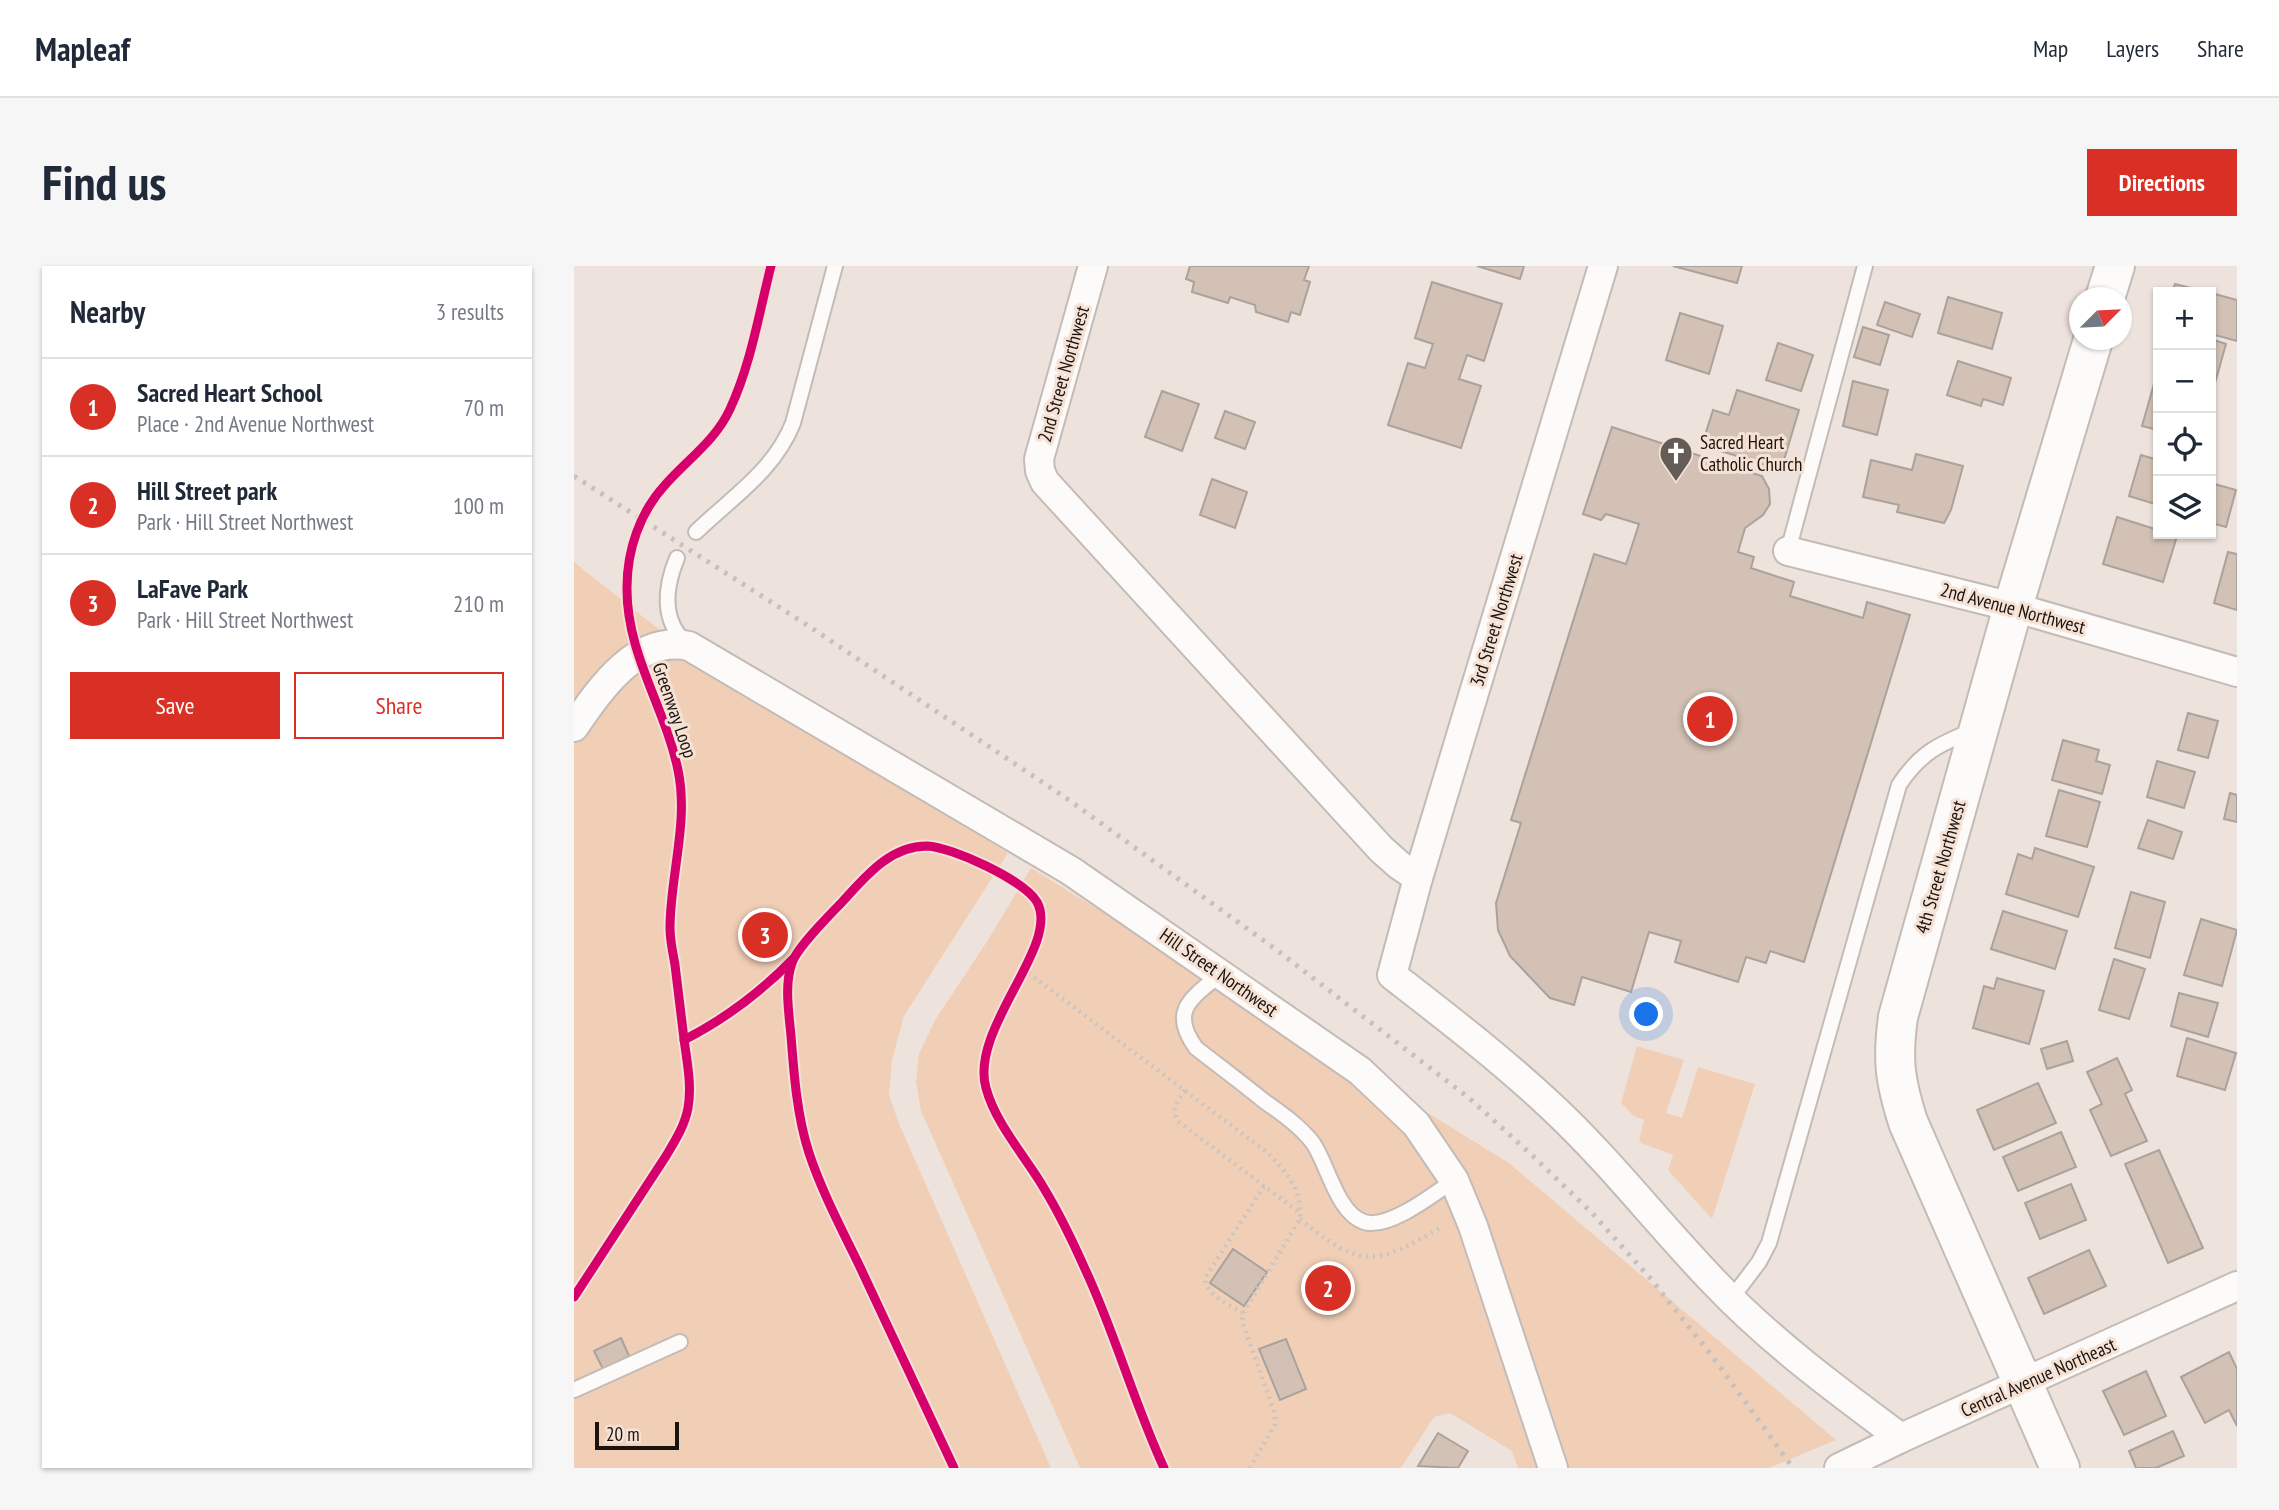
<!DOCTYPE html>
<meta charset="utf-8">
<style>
body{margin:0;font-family:"PT Sans Narrow",sans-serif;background:#f6f6f7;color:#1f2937}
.controls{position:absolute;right:21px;top:21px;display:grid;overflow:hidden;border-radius:0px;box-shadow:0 2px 5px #0004}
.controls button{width:63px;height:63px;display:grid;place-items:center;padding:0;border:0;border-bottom:2px solid #e0e1e3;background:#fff;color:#1f2937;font:35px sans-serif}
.compass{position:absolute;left:1495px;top:21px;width:63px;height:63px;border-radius:50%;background:#fff;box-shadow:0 2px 5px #0004;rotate:66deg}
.scale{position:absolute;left:21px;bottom:18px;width:84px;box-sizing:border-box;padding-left:7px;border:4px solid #1a130f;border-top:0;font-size:19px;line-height:24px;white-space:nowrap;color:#1a130f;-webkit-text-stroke:5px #f5e2d5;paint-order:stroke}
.you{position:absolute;left:1073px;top:749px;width:24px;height:24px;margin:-18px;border:5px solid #fff;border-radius:50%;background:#1a73e8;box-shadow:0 0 0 10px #1a73e833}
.badge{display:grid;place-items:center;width:46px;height:46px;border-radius:50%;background:#d93025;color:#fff;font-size:23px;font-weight:700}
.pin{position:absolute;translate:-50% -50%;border:4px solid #fff;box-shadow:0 2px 7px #0006}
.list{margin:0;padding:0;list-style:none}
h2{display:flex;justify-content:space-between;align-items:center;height:91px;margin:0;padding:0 28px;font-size:30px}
h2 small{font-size:23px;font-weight:400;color:#747a83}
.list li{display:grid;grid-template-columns:46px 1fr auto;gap:21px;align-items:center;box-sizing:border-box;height:98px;padding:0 28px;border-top:2px solid #e0e1e3}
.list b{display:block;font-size:26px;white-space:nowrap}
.list p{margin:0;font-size:23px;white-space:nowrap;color:#747a83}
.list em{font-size:23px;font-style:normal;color:#747a83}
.actions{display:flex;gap:14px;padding:21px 28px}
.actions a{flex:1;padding:16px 0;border:2px solid #d93025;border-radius:0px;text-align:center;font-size:24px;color:#d93025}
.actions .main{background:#d93025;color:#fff}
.icon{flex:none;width:38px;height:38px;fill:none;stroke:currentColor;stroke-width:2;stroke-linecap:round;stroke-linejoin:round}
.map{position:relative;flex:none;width:1663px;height:1202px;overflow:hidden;border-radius:0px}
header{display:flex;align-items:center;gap:42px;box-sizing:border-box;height:98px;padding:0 35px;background:#fff;border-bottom:2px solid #e0e1e3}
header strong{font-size:33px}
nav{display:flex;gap:38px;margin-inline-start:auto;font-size:24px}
.intro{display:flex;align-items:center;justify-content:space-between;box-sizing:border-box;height:168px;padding:0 42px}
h1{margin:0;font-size:49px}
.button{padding:18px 32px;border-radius:0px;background:#d93025;color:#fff;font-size:24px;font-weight:700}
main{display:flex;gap:42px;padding:0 42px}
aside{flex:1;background:#fff;border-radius:0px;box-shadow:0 2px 5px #0004}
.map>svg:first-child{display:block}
.green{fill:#f1cfb7}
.building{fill:#d2c1b4;stroke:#aaa29c;stroke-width:2}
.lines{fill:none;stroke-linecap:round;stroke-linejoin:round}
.service-casing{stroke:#c4bbb6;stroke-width:18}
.minor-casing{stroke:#c4bbb6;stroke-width:32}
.primary-casing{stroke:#c4bbb6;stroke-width:42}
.path{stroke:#c7c4c1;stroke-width:4.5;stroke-dasharray:2 5;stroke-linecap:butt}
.service{stroke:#fcfbfa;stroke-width:14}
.minor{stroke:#fcfbfa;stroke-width:28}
.primary{stroke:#fcfbfa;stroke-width:38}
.rail{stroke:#c4c1bf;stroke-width:5;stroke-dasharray:3.5 7;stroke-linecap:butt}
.cycleway-casing{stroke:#f5e2d5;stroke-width:13}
.cycleway{stroke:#d6006c;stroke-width:9}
.labels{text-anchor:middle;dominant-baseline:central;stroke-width:6;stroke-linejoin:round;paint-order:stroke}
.street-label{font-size:19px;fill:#1a130f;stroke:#f5e2d5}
.poi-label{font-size:19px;fill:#1a130f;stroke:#f5e2d5;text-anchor:start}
</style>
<header>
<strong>Mapleaf</strong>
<nav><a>Map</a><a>Layers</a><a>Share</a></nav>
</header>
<div class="intro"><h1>Find us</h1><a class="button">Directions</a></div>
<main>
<aside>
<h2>Nearby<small>3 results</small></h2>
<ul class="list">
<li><span class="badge">1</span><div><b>Sacred Heart School</b><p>Place · 2nd Avenue Northwest</p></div><em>70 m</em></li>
<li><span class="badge">2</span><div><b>Hill Street park</b><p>Park · Hill Street Northwest</p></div><em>100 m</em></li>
<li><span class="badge">3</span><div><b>LaFave Park</b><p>Park · Hill Street Northwest</p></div><em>210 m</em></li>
</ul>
<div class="actions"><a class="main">Save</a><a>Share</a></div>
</aside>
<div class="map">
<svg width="1663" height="1202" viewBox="0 0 1663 1202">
<rect width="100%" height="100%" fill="#eee3dc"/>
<!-- green -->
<g class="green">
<polygon points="0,296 102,377 434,587 330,750 318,794 315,829 326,860 477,1202 0,1202"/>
<polygon points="457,602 935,897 1262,1174 1195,1202 944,1202 938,1185 876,1147 860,1151 827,1202 506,1202 347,845 342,816 345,788 361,754 414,674"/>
<polygon points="1063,780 1110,794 1092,847 1108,852 1124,801 1181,818 1138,953 1094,904 1099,889 1069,878 1065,874 1070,854 1060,850 1047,837"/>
</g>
<!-- building -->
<g class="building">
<polygon points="616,0 735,0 730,14 736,16 726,49 717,46 714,56 682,46 681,39 656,31 654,37 618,26 620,16 612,13"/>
<polygon points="903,0 950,0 946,13"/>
<polygon points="1099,0 1168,0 1163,17"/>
<polygon points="858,16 928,38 910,95 893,89 885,113 907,120 887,182 814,159 834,97 851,102 859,78 841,72"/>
<polygon points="1601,18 1633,26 1598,26"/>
<polygon points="1637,27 1663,34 1663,75 1637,68"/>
<polygon points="1374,31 1428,47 1418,83 1364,67"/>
<polygon points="1311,36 1346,48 1338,71 1303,59"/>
<polygon points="1106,47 1149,60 1135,108 1092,94"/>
<polygon points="1289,61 1315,69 1306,99 1280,91"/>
<polygon points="1637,73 1652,78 1639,124 1637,123"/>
<polygon points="1204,77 1239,89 1227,125 1192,114"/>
<polygon points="1384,95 1437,112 1429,139 1409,133 1407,140 1373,129"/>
<polygon points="1279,115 1314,124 1303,169 1269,160"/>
<polygon points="1580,118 1584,119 1584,164 1568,160"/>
<polygon points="1163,124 1225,144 1207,204 1128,179 1139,144 1155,149"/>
<polygon points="588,125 625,138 608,185 571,171"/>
<polygon points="651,145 681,156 671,183 641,172"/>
<polygon points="1038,161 1188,210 1195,223 1196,238 1189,249 1171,262 1164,286 1180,291 1177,302 1220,316 1216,330 1289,352 1293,336 1336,349 1230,696 1196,685 1192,697 1172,691 1164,716 1101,696 1107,675 1075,666 1057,726 1008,711 1000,739 976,732 936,690 924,664 922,637 947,557 937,554 1020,288 1052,298 1065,258 1032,248 1027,254 1009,248"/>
<polygon points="1342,188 1389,200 1377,244 1370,257 1323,246 1325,239 1289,231 1297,194 1338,204"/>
<polygon points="1567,189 1584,194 1584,239 1555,230"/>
<polygon points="638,213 673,226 661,262 626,249"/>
<polygon points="1637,217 1662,224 1652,261 1637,257"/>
<polygon points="1543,251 1584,264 1584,268 1603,270 1589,316 1529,298"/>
<polygon points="1654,286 1663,288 1663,344 1640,337"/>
<polygon points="1614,447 1644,455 1634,492 1604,484"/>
<polygon points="1489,474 1525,484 1522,495 1536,499 1528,528 1478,514"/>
<polygon points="1583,495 1621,506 1610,542 1573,531"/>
<polygon points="1485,524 1526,536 1513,581 1472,570"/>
<polygon points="1656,527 1663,529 1663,556 1650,553"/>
<polygon points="1574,554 1608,566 1599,593 1564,582"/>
<polygon points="1461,582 1520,601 1504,651 1432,628 1444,588 1458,593"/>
<polygon points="1557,626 1591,636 1576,692 1541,682"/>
<polygon points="1429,645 1493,665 1481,703 1417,683"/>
<polygon points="1627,653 1663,664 1648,720 1610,709"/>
<polygon points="1540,693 1571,703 1555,753 1525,744"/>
<polygon points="1423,712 1470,725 1455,778 1399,762 1410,720 1420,723"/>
<polygon points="1605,727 1644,737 1634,771 1597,760"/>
<polygon points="1613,772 1662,787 1651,824 1603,810"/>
<polygon points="1493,775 1499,795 1473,803 1467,783"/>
<polygon points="1543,792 1558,824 1551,828 1573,875 1537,890 1516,844 1528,838 1513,806"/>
<polygon points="1464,817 1482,857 1420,884 1403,844"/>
<polygon points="1487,866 1502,901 1444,925 1429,891"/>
<polygon points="1585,884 1629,982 1594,997 1551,898"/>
<polygon points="1497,918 1512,954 1466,973 1451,937"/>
<polygon points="659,983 693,1006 670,1040 636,1017"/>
<polygon points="1515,984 1532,1020 1470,1048 1454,1012"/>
<polygon points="47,1072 55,1090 29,1103 20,1085"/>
<polygon points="712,1073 732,1123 706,1134 685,1083"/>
<polygon points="1655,1086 1663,1103 1663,1160 1655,1144 1631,1157 1607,1111"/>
<polygon points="1572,1105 1592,1150 1550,1169 1529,1125"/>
<polygon points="1599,1165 1610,1190 1582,1202 1562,1202 1555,1185"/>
<polygon points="864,1167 894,1185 884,1202 844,1200"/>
</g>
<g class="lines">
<defs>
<g id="service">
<path d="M122,266C158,231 200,205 219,157L261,0"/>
<polyline points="1214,285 1291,0"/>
<path d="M103,292C91,321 87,355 113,378"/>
<path d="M647,708C617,732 595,745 622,782C645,800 668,817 690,835C707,847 726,860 739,877C754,899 763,947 790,956C814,964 860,928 880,914"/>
<path d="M1157,1033L1185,996L1195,977L1325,519C1346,487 1365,478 1400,464"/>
<polyline points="0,1124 106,1076"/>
</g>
<g id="minor">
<polyline points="519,0 465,193 466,205 471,216 807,583 825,599 844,612"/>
<path d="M1029,0L844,612L818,709C872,751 927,793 978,841C1036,895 1084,958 1140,1016C1196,1075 1261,1123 1327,1172"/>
<polyline points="1214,285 1439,341 1663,406"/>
<path d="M0,461C26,423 63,368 115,380L497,605L786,805L842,858L880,914L899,960L979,1202"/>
<polyline points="1265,1202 1327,1172 1663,1020"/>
</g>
<g id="primary">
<polyline points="1531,32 1541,0"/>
<path d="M1486,1202L1334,856C1321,815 1318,794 1324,751L1439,341L1519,74"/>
</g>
</defs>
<!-- service casing -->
<use href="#service" class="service-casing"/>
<!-- minor casing -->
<use href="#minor" class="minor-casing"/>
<!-- primary casing -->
<use href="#primary" class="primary-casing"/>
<!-- path -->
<g class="path">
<path d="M449,703L694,887C715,909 727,922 726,953L669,1047L668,1055L701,1148V1158L676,1202"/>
<path d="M611,824C603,836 596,843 605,856L726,947"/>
<path d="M726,953C787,1004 802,999 868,961"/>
<path d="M669,1047C656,1039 631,1029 631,1012L690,920"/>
</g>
<!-- service -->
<use href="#service" class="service"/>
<!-- minor -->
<use href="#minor" class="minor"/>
<!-- primary -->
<use href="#primary" class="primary"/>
<!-- rail -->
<polyline class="rail" points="0,210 233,359 492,532 700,682 895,832 959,890 1018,947 1076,1012 1138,1090 1219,1202"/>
<defs>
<g id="cycleway">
<path d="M110,774C151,753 187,726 219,693"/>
<path d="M0,1031L92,890C101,875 111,859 114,842C118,819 113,796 110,773C107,748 104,724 101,699C99,687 96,675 96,662C96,610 115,556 104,504C91,441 52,387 53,321C53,284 66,246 91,219C113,194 142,174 156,143C177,98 185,47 197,0"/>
<path d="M380,1202C348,1135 317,1068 286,1001C268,964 248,926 235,887C223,850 220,809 217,770C215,747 210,719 218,697C223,681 257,648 269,635C292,610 316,580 353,580C378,581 450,614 463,636C487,679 395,763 412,822C422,859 452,891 471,924C486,949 499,976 511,1003C541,1067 560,1137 590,1202"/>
</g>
</defs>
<!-- cycleway casing -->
<use href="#cycleway" class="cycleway-casing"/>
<!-- cycleway -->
<use href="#cycleway" class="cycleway"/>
</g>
<!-- icons -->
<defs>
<symbol id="church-pin" viewBox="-11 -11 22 30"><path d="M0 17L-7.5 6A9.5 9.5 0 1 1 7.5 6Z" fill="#645c57" stroke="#f5e2d5"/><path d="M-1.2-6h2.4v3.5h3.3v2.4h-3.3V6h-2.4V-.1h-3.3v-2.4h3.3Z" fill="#fff"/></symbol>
</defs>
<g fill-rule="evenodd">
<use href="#church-pin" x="1083" y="168" width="38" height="52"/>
</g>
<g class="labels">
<!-- street labels -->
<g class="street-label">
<text transform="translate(489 108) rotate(-74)">2nd Street Northwest</text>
<text transform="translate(1439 342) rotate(15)">2nd Avenue Northwest</text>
<text transform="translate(922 354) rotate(-73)">3rd Street Northwest</text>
<text transform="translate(101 444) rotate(71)">Greenway Loop</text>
<text transform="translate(1366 601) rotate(-74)">4th Street Northwest</text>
<text transform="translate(645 706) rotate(35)">Hill Street Northwest</text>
<text transform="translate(1464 1111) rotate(-24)">Central Avenue Northeast</text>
</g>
<!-- poi labels -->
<g class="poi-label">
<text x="1126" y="176">Sacred Heart<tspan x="1126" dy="22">Catholic Church</tspan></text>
</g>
</g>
</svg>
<div class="controls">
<button>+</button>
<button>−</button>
<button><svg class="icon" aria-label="locate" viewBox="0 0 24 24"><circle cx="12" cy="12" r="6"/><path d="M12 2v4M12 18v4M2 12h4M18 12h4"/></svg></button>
<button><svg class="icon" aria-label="layers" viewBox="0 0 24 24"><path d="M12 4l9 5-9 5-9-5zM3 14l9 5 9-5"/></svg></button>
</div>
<svg class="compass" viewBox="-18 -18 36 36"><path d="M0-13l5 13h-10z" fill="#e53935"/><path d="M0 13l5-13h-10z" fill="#747a83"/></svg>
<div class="scale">20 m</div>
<div class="you"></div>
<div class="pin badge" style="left:1136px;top:453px">1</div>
<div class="pin badge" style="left:754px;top:1022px">2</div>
<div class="pin badge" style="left:191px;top:669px">3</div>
</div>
</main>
